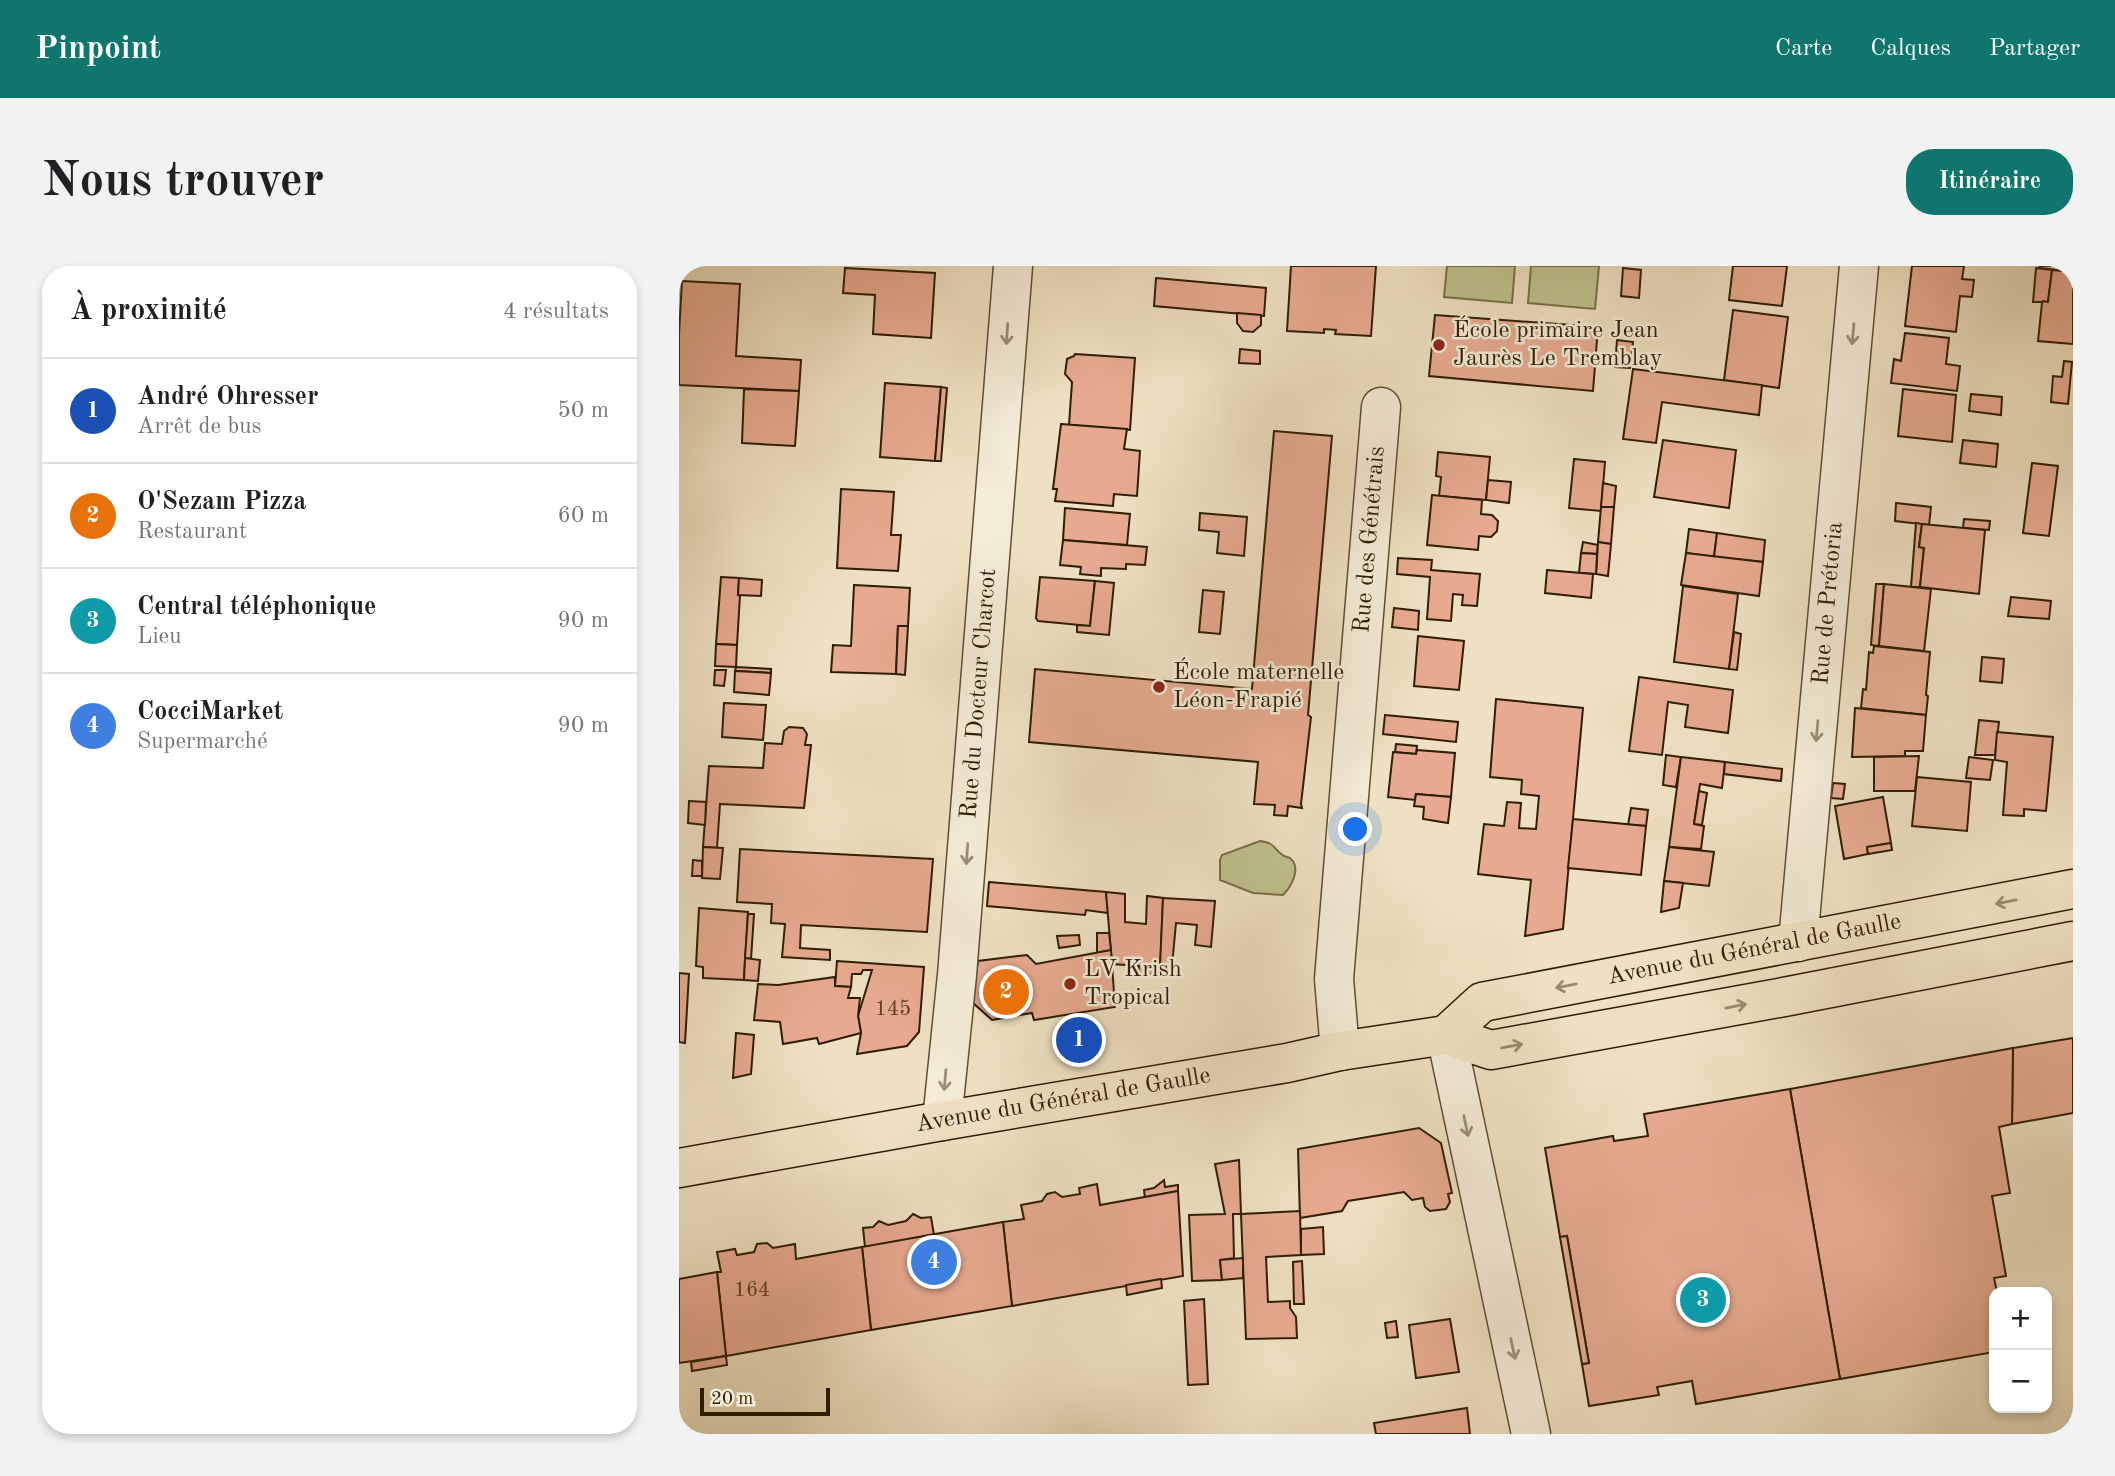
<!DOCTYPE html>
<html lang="fr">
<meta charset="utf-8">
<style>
body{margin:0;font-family:"Old Standard TT",serif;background:#f2f2f2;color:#202124}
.controls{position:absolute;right:21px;bottom:21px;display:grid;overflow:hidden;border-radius:14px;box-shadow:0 4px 10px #0003}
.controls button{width:63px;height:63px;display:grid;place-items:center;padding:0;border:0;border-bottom:2px solid #e0e0e0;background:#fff;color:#202124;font:35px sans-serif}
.scale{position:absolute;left:21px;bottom:18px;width:130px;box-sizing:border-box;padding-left:7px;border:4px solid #2f1d02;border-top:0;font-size:19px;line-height:24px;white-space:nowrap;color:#2f1d02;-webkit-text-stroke:5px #f4ecd7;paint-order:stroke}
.you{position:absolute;left:677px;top:564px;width:24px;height:24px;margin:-18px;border:5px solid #fff;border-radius:50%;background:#1a73e8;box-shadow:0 0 0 10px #1a73e833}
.badge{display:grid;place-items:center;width:46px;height:46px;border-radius:50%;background:#0f766e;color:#fff;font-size:23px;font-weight:700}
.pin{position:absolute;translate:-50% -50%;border:4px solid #fff;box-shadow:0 2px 7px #0006}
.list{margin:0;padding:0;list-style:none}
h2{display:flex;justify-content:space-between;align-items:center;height:91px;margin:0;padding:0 28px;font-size:30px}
h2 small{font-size:23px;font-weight:400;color:#757577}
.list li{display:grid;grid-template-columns:46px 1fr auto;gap:21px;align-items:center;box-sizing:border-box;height:105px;padding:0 28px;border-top:2px solid #e0e0e0}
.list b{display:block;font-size:26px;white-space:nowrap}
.list p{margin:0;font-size:23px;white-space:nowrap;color:#757577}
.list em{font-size:23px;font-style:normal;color:#757577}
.map{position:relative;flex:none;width:1394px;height:1168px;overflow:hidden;border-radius:28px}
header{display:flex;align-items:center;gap:42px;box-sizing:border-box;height:98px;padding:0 35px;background:#0f766e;color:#fff}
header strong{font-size:33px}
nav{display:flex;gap:38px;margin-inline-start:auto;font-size:24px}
.intro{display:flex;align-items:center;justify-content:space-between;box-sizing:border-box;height:168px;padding:0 42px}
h1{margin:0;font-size:49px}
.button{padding:18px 32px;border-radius:28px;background:#0f766e;color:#fff;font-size:24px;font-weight:700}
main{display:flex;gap:42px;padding:0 42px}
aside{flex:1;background:#fff;border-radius:28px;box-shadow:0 4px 10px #0003}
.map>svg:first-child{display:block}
.green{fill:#bfc18e;stroke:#776f48;stroke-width:2}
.building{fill:#e7aa90;stroke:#2f1d02;stroke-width:2}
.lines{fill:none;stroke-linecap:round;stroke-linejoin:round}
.minor-casing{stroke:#5f4e32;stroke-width:41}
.primary-casing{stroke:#2f1d02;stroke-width:41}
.minor{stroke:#f4ecd7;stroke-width:38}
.primary{stroke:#eee1c1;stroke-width:38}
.oneway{stroke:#9b8f77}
.oneway2{stroke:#98896b}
.poi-dot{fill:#8f2418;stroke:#f4ecd7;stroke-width:2.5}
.labels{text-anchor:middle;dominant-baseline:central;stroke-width:5;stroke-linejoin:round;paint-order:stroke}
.number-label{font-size:21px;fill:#5d4026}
.poi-label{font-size:24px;fill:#2f1d02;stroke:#f4ecd7;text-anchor:start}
.street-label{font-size:24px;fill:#2f1d02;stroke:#f4ecd7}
</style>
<header>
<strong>Pinpoint</strong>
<nav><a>Carte</a><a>Calques</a><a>Partager</a></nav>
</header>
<div class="intro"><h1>Nous trouver</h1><a class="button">Itinéraire</a></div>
<main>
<aside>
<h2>À proximité<small>4 résultats</small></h2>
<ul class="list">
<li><span class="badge" style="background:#1a4fb4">1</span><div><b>André Ohresser</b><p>Arrêt de bus</p></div><em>50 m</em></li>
<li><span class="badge" style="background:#e8710a">2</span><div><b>O'Sezam Pizza</b><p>Restaurant</p></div><em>60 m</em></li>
<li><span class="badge" style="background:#0f9aa8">3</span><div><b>Central téléphonique</b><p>Lieu</p></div><em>90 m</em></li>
<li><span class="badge" style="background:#3f7fe0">4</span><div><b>CocciMarket</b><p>Supermarché</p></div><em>90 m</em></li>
</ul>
</aside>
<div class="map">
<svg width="1394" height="1168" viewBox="0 0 1394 1168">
<rect width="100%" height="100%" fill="#eee1c1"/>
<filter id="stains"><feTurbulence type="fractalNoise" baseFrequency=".00286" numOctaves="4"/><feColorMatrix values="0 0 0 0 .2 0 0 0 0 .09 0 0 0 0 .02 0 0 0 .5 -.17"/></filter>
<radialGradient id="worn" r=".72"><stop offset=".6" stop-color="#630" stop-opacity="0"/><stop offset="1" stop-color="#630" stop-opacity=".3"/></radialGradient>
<!-- green -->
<g class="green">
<polygon points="768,0 836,0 833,37 765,31"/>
<polygon points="852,0 920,0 916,43 849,37"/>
<path d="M581,575C597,577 594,583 605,590C607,591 609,591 611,592C623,602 612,621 604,629L574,627L541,614V594L543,589Z"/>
</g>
<!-- building -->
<g class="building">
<polygon points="612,0 697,0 692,70 656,68 657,64 645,63 645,67 608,65"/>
<polygon points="1054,0 1108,0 1103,40 1050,34"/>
<polygon points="1233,0 1285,0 1283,13 1295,14 1293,31 1281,30 1277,66 1226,60"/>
<polygon points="1361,0 1394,0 1394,6 1360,2"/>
<polygon points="166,2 256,7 252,72 194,68 196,29 164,27"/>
<polygon points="944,2 962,4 960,32 942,30"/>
<polygon points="1357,2 1373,4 1369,36 1354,36"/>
<polygon points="1373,4 1394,6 1394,78 1359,75 1363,37 1364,35 1369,36"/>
<polygon points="477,12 587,22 585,50 475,40"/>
<polygon points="3,15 61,18 57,90 122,94 120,125 0,119 0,68"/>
<polygon points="1054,44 1109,51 1100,122 1045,114"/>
<polygon points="558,47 582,49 582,59 574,66 564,65 558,57"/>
<polygon points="756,49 919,61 914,125 750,110"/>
<polygon points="1226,67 1270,72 1267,98 1281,100 1278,125 1212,117 1215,93 1222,95"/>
<polygon points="938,74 954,76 951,102 936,101"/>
<polygon points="561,83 581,85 581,98 560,97"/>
<polygon points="396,88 456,92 451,164 390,159 393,116 386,108 388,93 395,90"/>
<polygon points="1385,95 1393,96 1389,138 1372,136 1374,110 1383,111"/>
<polygon points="954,103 1083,119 1080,149 983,136 977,177 944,173"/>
<polygon points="206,117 262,121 256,195 201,191"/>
<polygon points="262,121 268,122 262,195 256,195"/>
<polygon points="65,123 120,125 116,180 63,177"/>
<polygon points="1224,123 1277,129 1273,176 1219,170"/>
<polygon points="1292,128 1323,131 1322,149 1290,145"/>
<polygon points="382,158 448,163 445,183 461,185 458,230 435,228 434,240 376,235 378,223 374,223"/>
<polygon points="595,165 653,170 629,449 632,451 622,538 623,542 609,540 608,550 595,549 596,539 575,538 579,496 350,476 356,403 573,423"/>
<polygon points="984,174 1057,184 1050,242 975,231"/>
<polygon points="1284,174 1319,178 1317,201 1281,197"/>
<polygon points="759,186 811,191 807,234 760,230 762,211 757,210"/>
<polygon points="895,193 926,196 922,245 890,242"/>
<polygon points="1353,197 1379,200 1370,270 1344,267"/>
<polygon points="809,214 832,216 830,237 807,234"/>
<polygon points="924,217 937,220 935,241 922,241"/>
<polygon points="162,223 215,226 212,269 222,269 219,305 158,302"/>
<polygon points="753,229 803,234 802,248 813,249 819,255 818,265 812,271 800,270 799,284 748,279"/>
<polygon points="1217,237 1252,241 1250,259 1216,255"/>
<polygon points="922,241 935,241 932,278 919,276"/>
<polygon points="386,242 451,248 448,279 384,274"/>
<polygon points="521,247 568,251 565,290 538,287 540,266 520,264"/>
<polygon points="1285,253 1311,255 1310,264 1284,262"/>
<polygon points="1237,257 1243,258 1240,281 1245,282 1241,321 1232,321"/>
<polygon points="1243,258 1306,264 1300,328 1241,321 1245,282 1240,281"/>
<polygon points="1010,263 1038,267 1035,291 1007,287"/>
<polygon points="1038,267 1086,274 1084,296 1035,291"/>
<polygon points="384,274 468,281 466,299 447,298 447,303 422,302 422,310 401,308 402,301 381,299"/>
<polygon points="904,276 919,279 918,288 902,287"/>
<polygon points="919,276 932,278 929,310 917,308"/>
<polygon points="902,287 918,288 917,308 900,307"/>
<polygon points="1007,287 1084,296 1080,330 1002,319"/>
<polygon points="719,292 753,294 752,304 801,308 798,340 783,339 784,329 774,328 772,355 748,353 751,311 718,308"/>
<polygon points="868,304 914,308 912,332 866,327"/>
<polygon points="42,311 60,312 59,329 61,329 58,379 37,378"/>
<polygon points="361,311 416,315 411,360 359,355 357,352"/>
<polygon points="60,312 83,314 82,330 59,329"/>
<polygon points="416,315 435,317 430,369 398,366 398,359 411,360"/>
<polygon points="1197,318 1205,318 1200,380 1192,379"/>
<polygon points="1205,318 1252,323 1245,385 1200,380"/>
<polygon points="175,319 231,322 229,360 219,360 217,408 152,406 154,379 172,380"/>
<polygon points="1004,320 1059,328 1050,403 995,396"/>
<polygon points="524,324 545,326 541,368 520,366"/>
<polygon points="1332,331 1372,335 1370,353 1329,350"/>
<polygon points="715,342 740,345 739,364 713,361"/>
<polygon points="219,360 229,360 226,409 217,408"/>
<polygon points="1055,366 1062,368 1058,404 1050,403"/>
<polygon points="739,370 785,375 780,424 735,420"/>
<polygon points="37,378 58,379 57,401 36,400"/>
<polygon points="1195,380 1251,386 1247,429 1249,430 1247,449 1182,442 1184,423 1187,424 1190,386 1194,387"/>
<polygon points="1303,391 1325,393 1323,417 1301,415"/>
<polygon points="57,401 92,403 92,407 56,405"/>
<polygon points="36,404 47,404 45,420 35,419"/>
<polygon points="56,405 92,407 90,429 55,426"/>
<polygon points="960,411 1054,424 1049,467 1006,461 1009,439 989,436 983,489 950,485"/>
<polygon points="817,433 904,442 884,663 846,670 852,614 799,608 805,558 825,560 828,536 842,537 840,562 857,563 860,530 842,528 843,514 811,511"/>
<polygon points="45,437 87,439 84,474 43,471"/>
<polygon points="1176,442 1247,449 1244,485 1226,485 1226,490 1173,491"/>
<polygon points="706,449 779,456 777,476 704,468"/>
<polygon points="1300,454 1320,456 1316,489 1296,489"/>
<polygon points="110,461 124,462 128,468 126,479 132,479 125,542 41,538 38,582 24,581 30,500 84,502 86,477 103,478 105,465"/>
<polygon points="1318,466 1374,471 1367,545 1345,543 1345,550 1324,549 1328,496 1316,494"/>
<polygon points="717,478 738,480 737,488 716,486"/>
<polygon points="738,484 776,487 772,531 737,528 736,534 709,531 714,486 737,488"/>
<polygon points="987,489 1002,491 997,521 984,519"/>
<polygon points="1240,490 1236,525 1195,525 1195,491"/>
<polygon points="1002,491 1046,496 1043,522 1021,518 1015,558 1025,560 1022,583 990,581"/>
<polygon points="1290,491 1314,494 1311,514 1287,512"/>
<polygon points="1046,496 1103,503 1102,515 1045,508"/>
<polygon points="1238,511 1292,516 1288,565 1233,560"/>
<polygon points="1154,517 1166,518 1164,533 1152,532"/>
<polygon points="1020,525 1028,527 1023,559 1015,558"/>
<polygon points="737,528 772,531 769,557 744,553 745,541 735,540"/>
<polygon points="1204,531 1212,577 1188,581 1189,588 1165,593 1156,540"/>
<polygon points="10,535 27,536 26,559 9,557"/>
<polygon points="952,542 969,544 967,560 949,559"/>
<polygon points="894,553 967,560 962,609 889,602"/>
<polygon points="1212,577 1213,584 1189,588 1188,581"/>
<polygon points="24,581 44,582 41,613 23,612"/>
<polygon points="990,581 1035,586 1030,620 985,615"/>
<polygon points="61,583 254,593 248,666 122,659 121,682 151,684 151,694 103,691 106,658 92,657 93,638 58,636"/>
<polygon points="14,594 23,595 23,610 13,610"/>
<polygon points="985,615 1004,617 1000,642 982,646"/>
<polygon points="310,616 427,626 429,647 407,644 406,649 308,640"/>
<polygon points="427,626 446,628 446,656 467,658 468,630 484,632 481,709 459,708 460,700 433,698"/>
<polygon points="484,632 536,635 532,681 516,679 518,659 497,657 493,700 481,699"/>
<polygon points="20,642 69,646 65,714 24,712 24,701 17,700"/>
<polygon points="69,648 75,648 72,693 66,692"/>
<polygon points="418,667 430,667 432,684 418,687"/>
<polygon points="400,669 401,679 380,682 378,670"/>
<polygon points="432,684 436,741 355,754 353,747 313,754 293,736 299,695 348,689 357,698"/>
<polygon points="66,692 81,694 79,715 65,714"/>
<polygon points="158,695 245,701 240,766 228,780 178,788 182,767 179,750 193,704 184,704 182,708 173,708 172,721 156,720"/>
<polygon points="0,707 10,708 6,777 0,776"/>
<polygon points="156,711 156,720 172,721 169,732 181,732 179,750 182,767 140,778 138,772 104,778 101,756 75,754 79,718 99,719"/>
<polygon points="57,767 75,769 72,808 54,812"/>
<polygon points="1394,772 1394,847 1333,858 1334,782"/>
<polygon points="1334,782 1333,858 1320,861 1331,927 1313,930 1327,1010 1315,1012 1318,1026 1315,1026 1315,1086 1161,1113 1111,823"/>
<polygon points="1111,823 1161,1113 1017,1138 1013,1115 978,1121 980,1129 910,1140 903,1098 910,1097 888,970 881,971 866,882 934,870 935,875 969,870 965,848"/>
<polygon points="740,862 762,877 773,927 769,928 771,936 767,943 751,945 746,941 744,932 733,934 725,926 669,935 663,945 621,952 619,883"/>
<polygon points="560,894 562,948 554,948 555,992 541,994 543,1014 513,1015 510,949 546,948 536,898"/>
<polygon points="485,914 486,921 499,919 499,925 466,932 465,924 475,922"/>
<polygon points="418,918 421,939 499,925 504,1010 333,1040 324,956 345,953 342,939 363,935 368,928 376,926 383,931 401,928 400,922"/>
<polygon points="621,945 622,989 587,991 589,1036 611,1035 611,1042 617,1051 618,1072 567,1073 562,948"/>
<polygon points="234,948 242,952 252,951 255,969 186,981 184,962 194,961 200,955 209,959 227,955"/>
<polygon points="324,956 333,1040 192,1064 183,981"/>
<polygon points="644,961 645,988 622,989 622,963"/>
<polygon points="888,970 910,1097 903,1098 881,971"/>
<polygon points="88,977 94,982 116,978 117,993 183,981 192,1064 47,1090 38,1006 42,1006 38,986 56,983 58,989 75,986 78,978"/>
<polygon points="564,992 564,1012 543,1014 541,994"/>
<polygon points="623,995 625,1038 615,1038 614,996"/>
<polygon points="38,1006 47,1090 0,1097 0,1013"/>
<polygon points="482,1013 483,1022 448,1029 447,1019"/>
<polygon points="525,1033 529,1118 509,1119 505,1035"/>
<polygon points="771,1053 780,1106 737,1112 730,1059"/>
<polygon points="717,1055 719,1071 708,1072 706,1057"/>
<polygon points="47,1090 48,1099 13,1105 12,1096"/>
<polygon points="788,1142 791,1168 697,1168 695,1157"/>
</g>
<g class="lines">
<defs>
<g id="minor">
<path id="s1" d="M1119,676L1180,0"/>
<polyline points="767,769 852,1168"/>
<path id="s2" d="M661,785L655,713L702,141"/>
<path id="s3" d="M263,855L278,709L334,0"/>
</g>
<g id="primary">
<path id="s4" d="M767,769L803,736L1394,623"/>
<path id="s5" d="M0,902L263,855L608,797L661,785L767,769L812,784L1105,731L1394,675"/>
</g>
</defs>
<!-- minor casing -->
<use href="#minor" class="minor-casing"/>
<!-- primary casing -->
<use href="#primary" class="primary-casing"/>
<!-- minor -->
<use href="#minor" class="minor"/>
<!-- primary -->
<use href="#primary" class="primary"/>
</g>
<!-- one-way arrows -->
<defs><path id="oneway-shaft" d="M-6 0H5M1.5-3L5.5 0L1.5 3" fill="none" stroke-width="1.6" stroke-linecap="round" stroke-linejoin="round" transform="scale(1.75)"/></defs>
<g class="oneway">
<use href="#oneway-shaft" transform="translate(328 68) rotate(94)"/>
<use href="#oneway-shaft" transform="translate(1174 68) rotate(95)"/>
<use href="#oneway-shaft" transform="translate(1138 465) rotate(95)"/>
<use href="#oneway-shaft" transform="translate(288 588) rotate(94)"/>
<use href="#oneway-shaft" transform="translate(266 814) rotate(95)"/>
<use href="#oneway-shaft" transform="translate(787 860) rotate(78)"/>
<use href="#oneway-shaft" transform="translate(834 1083) rotate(78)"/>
</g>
<g class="oneway2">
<use href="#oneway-shaft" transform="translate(1327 636) rotate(169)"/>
<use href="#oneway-shaft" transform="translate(887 720) rotate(169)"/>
<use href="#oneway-shaft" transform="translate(1057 740) rotate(-11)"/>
<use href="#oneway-shaft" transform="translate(833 780) rotate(-10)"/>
</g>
<!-- markers -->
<g class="poi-dot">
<circle cx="760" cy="79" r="7"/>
<circle cx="480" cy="421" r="7"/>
<circle cx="391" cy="718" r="7"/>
</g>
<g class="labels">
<!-- number labels -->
<g class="number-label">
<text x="214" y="743">145</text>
<text x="73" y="1024">164</text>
</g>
<!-- poi labels -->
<g class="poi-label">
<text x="774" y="65">École primaire Jean<tspan x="774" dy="28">Jaurès Le Tremblay</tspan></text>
<text x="494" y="407">École maternelle<tspan x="494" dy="28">Léon-Frapié</tspan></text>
<text x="405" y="704">LV Krish<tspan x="405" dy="28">Tropical</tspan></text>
</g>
<!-- street labels -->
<g class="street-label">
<text stroke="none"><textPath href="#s2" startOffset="513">Rue des Génétrais</textPath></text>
<text stroke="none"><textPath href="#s1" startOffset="340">Rue de Prétoria</textPath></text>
<text stroke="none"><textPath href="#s3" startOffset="429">Rue du Docteur Charcot</textPath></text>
<text stroke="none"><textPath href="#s4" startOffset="326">Avenue du Général de Gaulle</textPath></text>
<text stroke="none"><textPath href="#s5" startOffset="390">Avenue du Général de Gaulle</textPath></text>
</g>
</g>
<rect width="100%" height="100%" filter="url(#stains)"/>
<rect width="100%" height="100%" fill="url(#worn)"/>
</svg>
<div class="controls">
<button>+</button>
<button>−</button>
</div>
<div class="scale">20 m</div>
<div class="you"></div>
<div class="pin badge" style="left:400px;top:774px;background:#1a4fb4">1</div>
<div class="pin badge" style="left:327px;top:726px;background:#e8710a">2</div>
<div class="pin badge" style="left:1024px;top:1034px;background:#0f9aa8">3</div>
<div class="pin badge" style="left:255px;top:996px;background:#3f7fe0">4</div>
</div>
</main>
